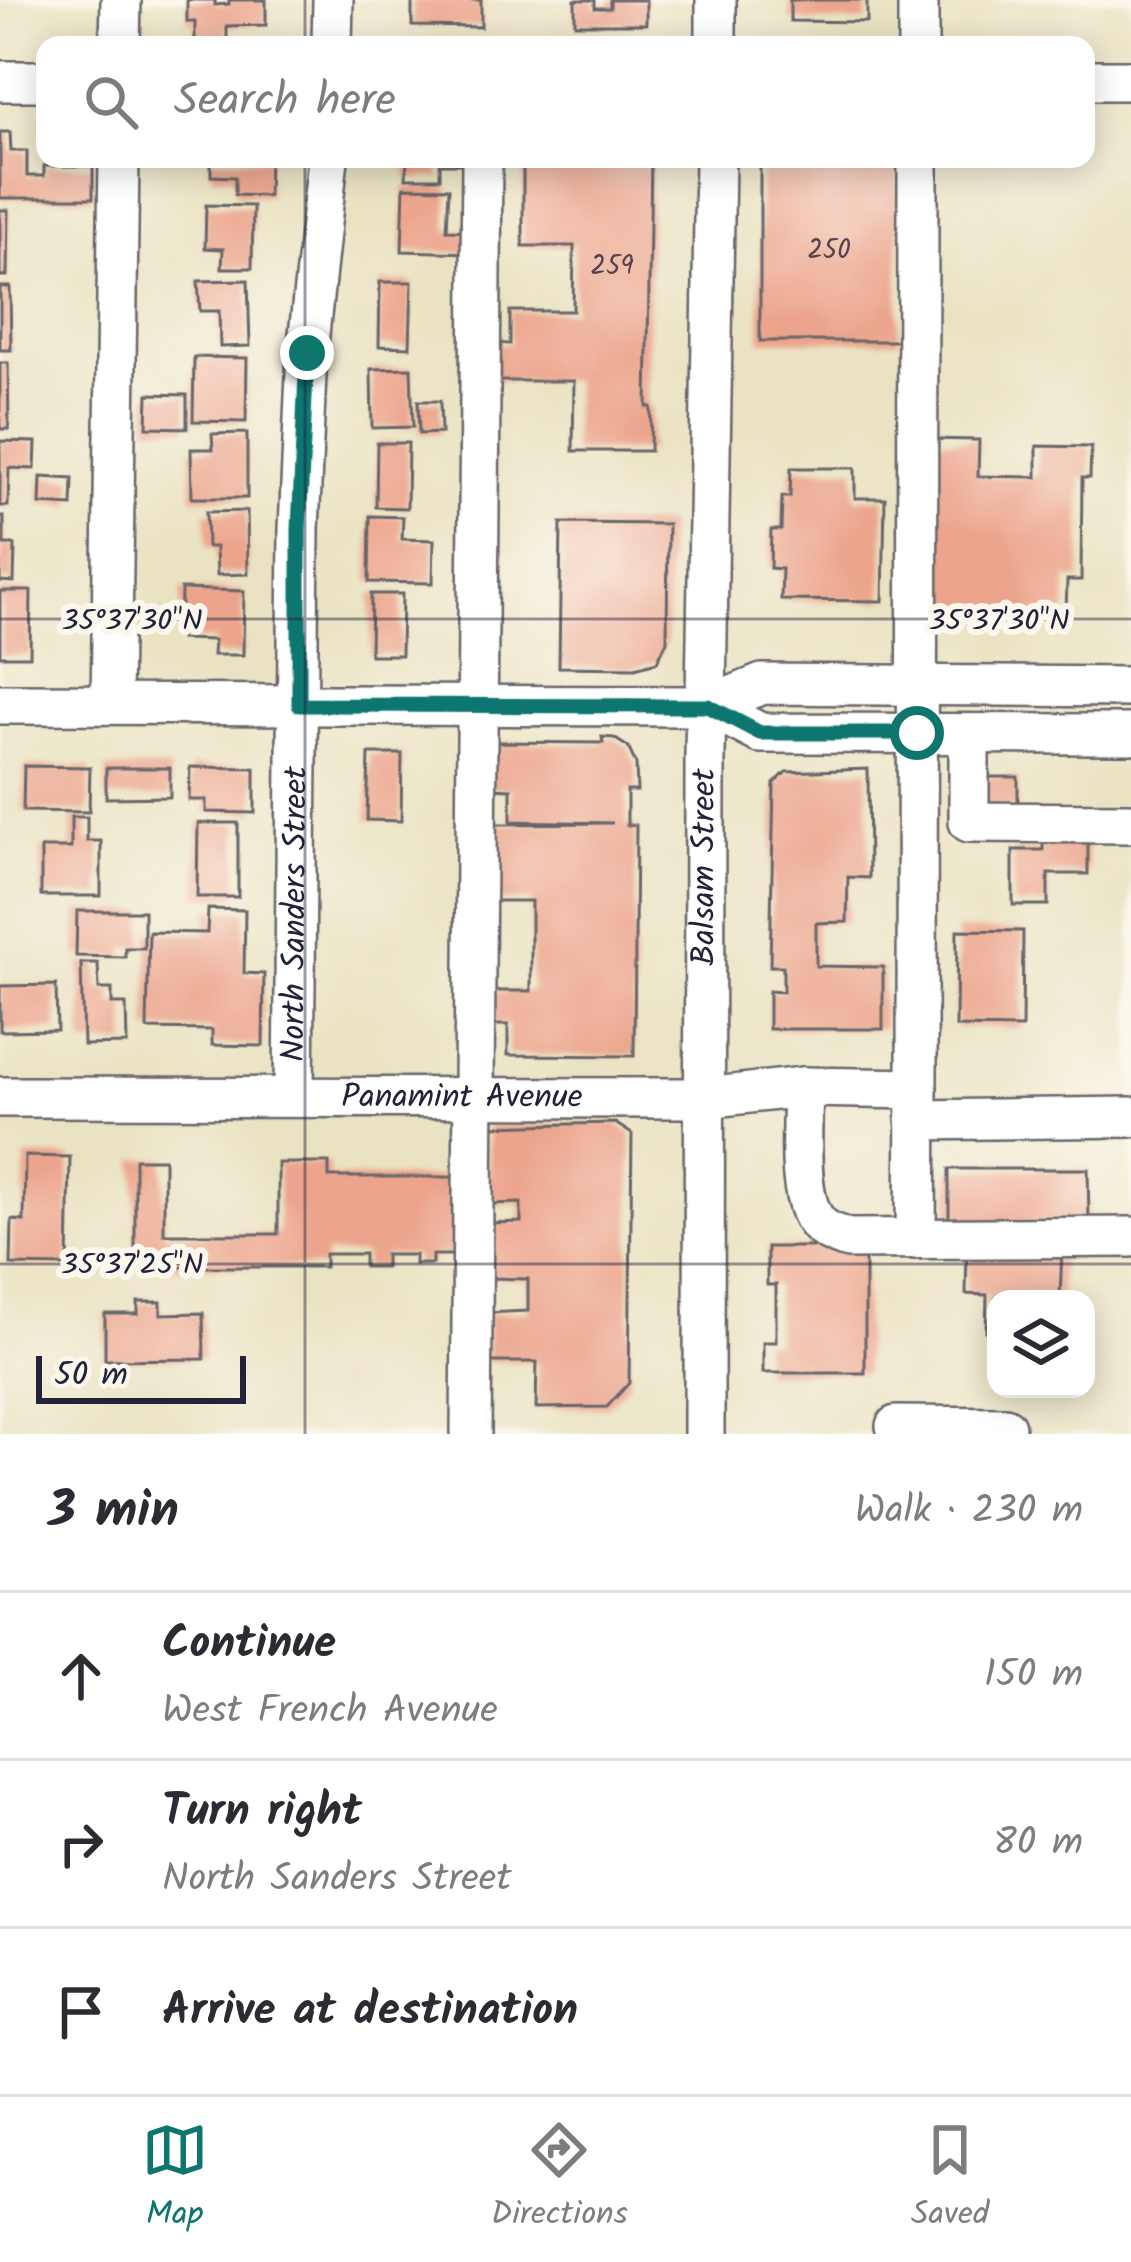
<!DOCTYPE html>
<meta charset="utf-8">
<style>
body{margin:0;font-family:Kalam,sans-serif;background:#f7f7f7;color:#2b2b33}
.controls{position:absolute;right:36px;bottom:36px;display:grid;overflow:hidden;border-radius:24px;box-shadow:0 6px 30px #0003}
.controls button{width:108px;height:108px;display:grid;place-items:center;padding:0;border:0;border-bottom:3px solid #e1e1e2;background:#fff;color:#2b2b33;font:60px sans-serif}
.scale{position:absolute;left:36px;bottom:30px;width:210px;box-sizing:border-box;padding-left:12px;border:6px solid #22223b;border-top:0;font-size:33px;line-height:42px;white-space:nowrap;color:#22223b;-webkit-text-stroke:9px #fbf7ec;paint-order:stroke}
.stop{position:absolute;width:36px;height:36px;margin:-27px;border:9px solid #0f766e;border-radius:50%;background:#fff}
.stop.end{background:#0f766e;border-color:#fff;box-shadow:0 3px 12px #0008}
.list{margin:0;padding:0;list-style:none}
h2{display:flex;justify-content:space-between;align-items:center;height:156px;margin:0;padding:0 48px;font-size:51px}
h2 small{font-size:39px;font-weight:400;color:#7c7c81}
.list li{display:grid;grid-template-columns:78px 1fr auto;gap:36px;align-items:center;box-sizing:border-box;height:168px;padding:0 48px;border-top:3px solid #e1e1e2}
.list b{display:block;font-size:45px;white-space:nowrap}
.list p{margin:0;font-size:39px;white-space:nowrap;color:#7c7c81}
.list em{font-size:39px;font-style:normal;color:#7c7c81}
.icon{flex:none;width:66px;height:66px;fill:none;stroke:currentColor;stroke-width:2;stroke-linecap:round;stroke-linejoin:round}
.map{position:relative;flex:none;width:1131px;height:1434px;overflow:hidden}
.search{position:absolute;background:#fff;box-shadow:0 6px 30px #0003;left:36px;right:36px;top:36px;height:132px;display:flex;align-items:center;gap:30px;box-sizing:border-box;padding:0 42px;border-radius:24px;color:#7c7c81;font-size:45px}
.sheet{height:660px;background:#fff}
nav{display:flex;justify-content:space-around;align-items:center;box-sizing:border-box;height:168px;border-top:3px solid #e1e1e2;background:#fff;font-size:33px;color:#7c7c81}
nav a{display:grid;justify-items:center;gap:6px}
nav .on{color:#0f766e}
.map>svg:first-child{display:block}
.building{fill:#eca48c}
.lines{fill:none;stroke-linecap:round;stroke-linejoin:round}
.minor-casing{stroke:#68666b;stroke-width:44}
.minor{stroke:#fff;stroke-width:39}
.route{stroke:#0f766e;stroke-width:15}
.ticks{fill:none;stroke:#22223b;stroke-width:3;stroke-opacity:0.45}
.labels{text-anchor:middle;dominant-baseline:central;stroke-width:12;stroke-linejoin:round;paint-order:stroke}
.number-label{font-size:27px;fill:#54424f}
.street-label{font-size:33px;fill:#22223b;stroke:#fbf7ec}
.ticks-label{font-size:30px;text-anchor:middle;fill:#22223b;stroke:#fbf7ec;stroke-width:12;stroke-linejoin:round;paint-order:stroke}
</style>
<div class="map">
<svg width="1131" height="1434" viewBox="0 0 1131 1434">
<rect width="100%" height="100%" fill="#fbf7ec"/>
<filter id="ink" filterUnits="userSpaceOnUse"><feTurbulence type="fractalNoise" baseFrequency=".00833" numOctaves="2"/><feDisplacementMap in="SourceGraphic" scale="24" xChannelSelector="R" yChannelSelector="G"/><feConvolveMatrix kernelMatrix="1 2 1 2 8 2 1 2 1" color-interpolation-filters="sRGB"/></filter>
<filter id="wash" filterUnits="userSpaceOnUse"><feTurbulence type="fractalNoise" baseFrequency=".004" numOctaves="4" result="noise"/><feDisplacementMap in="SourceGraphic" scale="48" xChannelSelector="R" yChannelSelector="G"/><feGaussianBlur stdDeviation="2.7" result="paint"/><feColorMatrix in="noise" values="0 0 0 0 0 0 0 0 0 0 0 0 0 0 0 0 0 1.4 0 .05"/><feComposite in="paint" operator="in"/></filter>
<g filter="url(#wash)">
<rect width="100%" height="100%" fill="#eae3c3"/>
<g id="blocks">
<!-- building -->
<g class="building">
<polygon points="187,0 215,0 215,5 229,4 229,0 266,0 266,25 227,26 227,41 195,41 195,22 187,22"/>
<polygon points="412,0 481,0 481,27 412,26"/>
<polygon points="575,0 595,0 595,8 610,8 610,0 646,0 646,24 575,24"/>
<polygon points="790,0 867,0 867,22 790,21"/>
<polygon points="0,132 10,132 11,151 27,151 27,176 44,176 44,166 93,166 93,198 0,198"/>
<polygon points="211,159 269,159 268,196 235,195 235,177 211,176"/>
<polygon points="407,159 466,159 466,164 440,164 440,178 406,178"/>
<polygon points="523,159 651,159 647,407 651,407 650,451 573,451 574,381 490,381 490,343 510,344 510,311 573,311 574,246 523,246"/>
<rect x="760" y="159" width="139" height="182"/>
<polygon points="404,187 449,188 447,230 472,231 471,253 402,251"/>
<polygon points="206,205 253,206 252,268 222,268 223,249 205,248"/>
<polygon points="0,210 8,210 7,276 0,276"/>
<polygon points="248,280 250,346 220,347 219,311 200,311 198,281"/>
<polygon points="380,282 412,282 410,347 379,346"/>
<polygon points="0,287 10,287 11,350 0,350"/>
<polygon points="194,357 247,358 246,422 193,421"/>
<polygon points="0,363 8,363 9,429 0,429"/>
<polygon points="411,368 413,427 372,428 371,369"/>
<polygon points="148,394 187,395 187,428 147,427"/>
<polygon points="418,401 440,401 441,433 419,434"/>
<polygon points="247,433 247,498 192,498 191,449 213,449 212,434"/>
<polygon points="923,439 979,440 978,476 1037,477 1037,446 1091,447 1090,478 1082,478 1081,580 1067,580 1066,613 932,611"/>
<polygon points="0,441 36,442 35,469 9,468 8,506 0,506"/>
<polygon points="377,443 408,443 407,508 376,507"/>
<polygon points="791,468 855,468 855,498 885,498 883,601 781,600 782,569 770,568 771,530 781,530 782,497 790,497"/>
<polygon points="41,477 73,479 72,506 40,504"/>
<polygon points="247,511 248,574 217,575 216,547 207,547 206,512"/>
<polygon points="370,516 403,517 402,539 434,540 433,583 369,582"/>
<polygon points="0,517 4,517 4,545 15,545 14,582 0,581"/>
<polygon points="561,523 668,524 667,641 657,662 635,668 559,667"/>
<polygon points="181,589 244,591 243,655 213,655 214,640 180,639"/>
<polygon points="0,591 31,591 30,656 0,656"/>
<polygon points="371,594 402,594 401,655 370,655"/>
<polygon points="602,737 614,738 628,747 636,764 637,791 627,791 627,825 636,825 634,1056 508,1055 508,1025 488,1025 488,991 531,991 531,901 491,901 491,824 613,823 511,821 511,789 490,788 491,742 603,743"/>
<polygon points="369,754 402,754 401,821 367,820"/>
<polygon points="24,766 90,767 89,812 23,811"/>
<polygon points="190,767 255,768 255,813 206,812 206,800 189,800"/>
<polygon points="106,768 170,768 170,797 106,798"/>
<polygon points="868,769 869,878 848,877 847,922 816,923 816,966 883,967 883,1029 769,1029 769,991 783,992 783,966 770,966 774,784 786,772"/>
<polygon points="980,777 1018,777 1018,807 980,808"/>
<polygon points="71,817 87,817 87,841 101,841 101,896 41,896 41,848 71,848"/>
<polygon points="198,823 238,823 238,897 197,897"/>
<polygon points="1043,837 1088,837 1088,874 1048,874 1048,905 1013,905 1013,850 1043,850"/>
<polygon points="208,909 245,910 244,973 264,974 263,1046 212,1045 212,1030 147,1029 149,932 207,933"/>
<polygon points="77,911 144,911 144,948 125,948 125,957 76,956"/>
<polygon points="957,930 1023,931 1022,1028 956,1027"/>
<polygon points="81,963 98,963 99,989 112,989 112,1004 126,1004 127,1044 83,1045"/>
<polygon points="56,985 57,1030 0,1031 0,986"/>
<polygon points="615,1123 632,1134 629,1383 607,1407 536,1408 537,1362 487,1362 487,1313 528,1311 528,1279 489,1278 489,1223 521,1222 521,1203 488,1204 488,1126"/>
<polygon points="25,1156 70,1157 68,1266 11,1265 12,1220 24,1221"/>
<polygon points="135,1159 164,1159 164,1234 278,1234 278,1163 329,1163 329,1177 465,1177 465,1255 432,1255 432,1264 415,1264 415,1255 385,1255 385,1267 364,1267 364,1254 325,1254 325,1267 135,1267"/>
<polygon points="949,1169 1088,1169 1089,1223 949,1223"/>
<polygon points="767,1247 865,1247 865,1373 763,1373 763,1342 776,1342 776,1285 767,1285"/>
<polygon points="967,1247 1062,1248 1060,1299 996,1299 996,1333 986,1332 987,1295 966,1294"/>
<polygon points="138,1302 161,1302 161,1314 203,1313 204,1359 105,1360 105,1314 138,1314"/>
</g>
</g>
</g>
<g filter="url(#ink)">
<use href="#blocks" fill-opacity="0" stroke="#68666b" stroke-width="3"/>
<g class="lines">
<defs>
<g id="minor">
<polyline points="918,0 918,45"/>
<polyline points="120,45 121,0"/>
<polyline points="332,45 333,0"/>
<polyline points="716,45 716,0"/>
<polyline points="1086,80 1131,80"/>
<polyline points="0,81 45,81"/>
<polyline points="0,704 708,706 762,684 1131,687"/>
<polyline points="111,704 119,159"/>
<polyline points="708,706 760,733 1131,734"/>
<polyline points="969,734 969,822 1131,823"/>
<path d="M803,1087C803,1121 794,1206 822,1227C829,1233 840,1236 848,1239L1131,1237"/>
<polyline points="917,1089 918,159"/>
<path id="s1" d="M0,1097L706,1098L803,1087L917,1089L916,1239"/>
<path id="s2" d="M294,1097L299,529L307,353L328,159"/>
<polyline points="916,1120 1131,1117"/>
<polyline points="896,1426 1005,1427"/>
<polyline points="471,1434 482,159"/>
<path id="s3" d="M704,1434L705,756L715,159"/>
</g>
</defs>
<!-- minor casing -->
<use href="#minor" class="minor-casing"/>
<!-- minor -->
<use href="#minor" class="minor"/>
</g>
</g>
<g class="lines" filter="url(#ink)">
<!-- route -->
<polyline class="route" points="307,353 299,529 299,705 708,706 760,733 917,733"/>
</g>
<!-- ticks -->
<path class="ticks" d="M305,0V45M305,159V1434M0,619H1131M0,1264H1131"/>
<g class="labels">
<!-- number labels -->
<g class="number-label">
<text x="829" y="250">250</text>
<text x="612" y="266">259</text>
</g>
<!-- street labels -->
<g class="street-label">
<text stroke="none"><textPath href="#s3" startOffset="567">Balsam Street</textPath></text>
<text stroke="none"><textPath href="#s2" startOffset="183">North Sanders Street</textPath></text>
<text stroke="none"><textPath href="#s1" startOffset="462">Panamint Avenue</textPath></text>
</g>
</g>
<g class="ticks-label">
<text x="132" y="630">35°37'30"N</text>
<text x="999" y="630">35°37'30"N</text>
<text x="132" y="1274">35°37'25"N</text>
</g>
</svg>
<div class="controls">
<button><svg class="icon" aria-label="layers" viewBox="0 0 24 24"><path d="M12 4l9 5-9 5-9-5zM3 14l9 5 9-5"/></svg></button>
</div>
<div class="scale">50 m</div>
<div class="stop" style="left:917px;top:733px"></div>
<div class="stop end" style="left:307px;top:353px"></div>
<div class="search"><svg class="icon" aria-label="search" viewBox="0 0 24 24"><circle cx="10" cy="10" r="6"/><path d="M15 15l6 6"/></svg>Search here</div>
</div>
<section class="sheet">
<h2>3 min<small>Walk · 230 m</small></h2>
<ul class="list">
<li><svg class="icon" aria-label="ahead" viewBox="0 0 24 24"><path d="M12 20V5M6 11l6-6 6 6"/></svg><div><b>Continue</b><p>West French Avenue</p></div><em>150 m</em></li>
<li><svg class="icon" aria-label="right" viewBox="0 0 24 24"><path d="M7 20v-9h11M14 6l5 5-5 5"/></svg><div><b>Turn right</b><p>North Sanders Street</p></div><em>80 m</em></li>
<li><svg class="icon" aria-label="arrive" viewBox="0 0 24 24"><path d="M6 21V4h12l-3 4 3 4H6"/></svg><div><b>Arrive at destination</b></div></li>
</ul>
</section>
<nav>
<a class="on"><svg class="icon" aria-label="map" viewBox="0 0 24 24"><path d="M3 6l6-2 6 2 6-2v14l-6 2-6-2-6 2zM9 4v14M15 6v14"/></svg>Map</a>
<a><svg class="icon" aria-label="directions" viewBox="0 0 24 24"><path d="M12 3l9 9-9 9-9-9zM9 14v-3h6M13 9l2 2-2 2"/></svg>Directions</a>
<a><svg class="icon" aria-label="saved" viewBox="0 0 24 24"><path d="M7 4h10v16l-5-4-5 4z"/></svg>Saved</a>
</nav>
